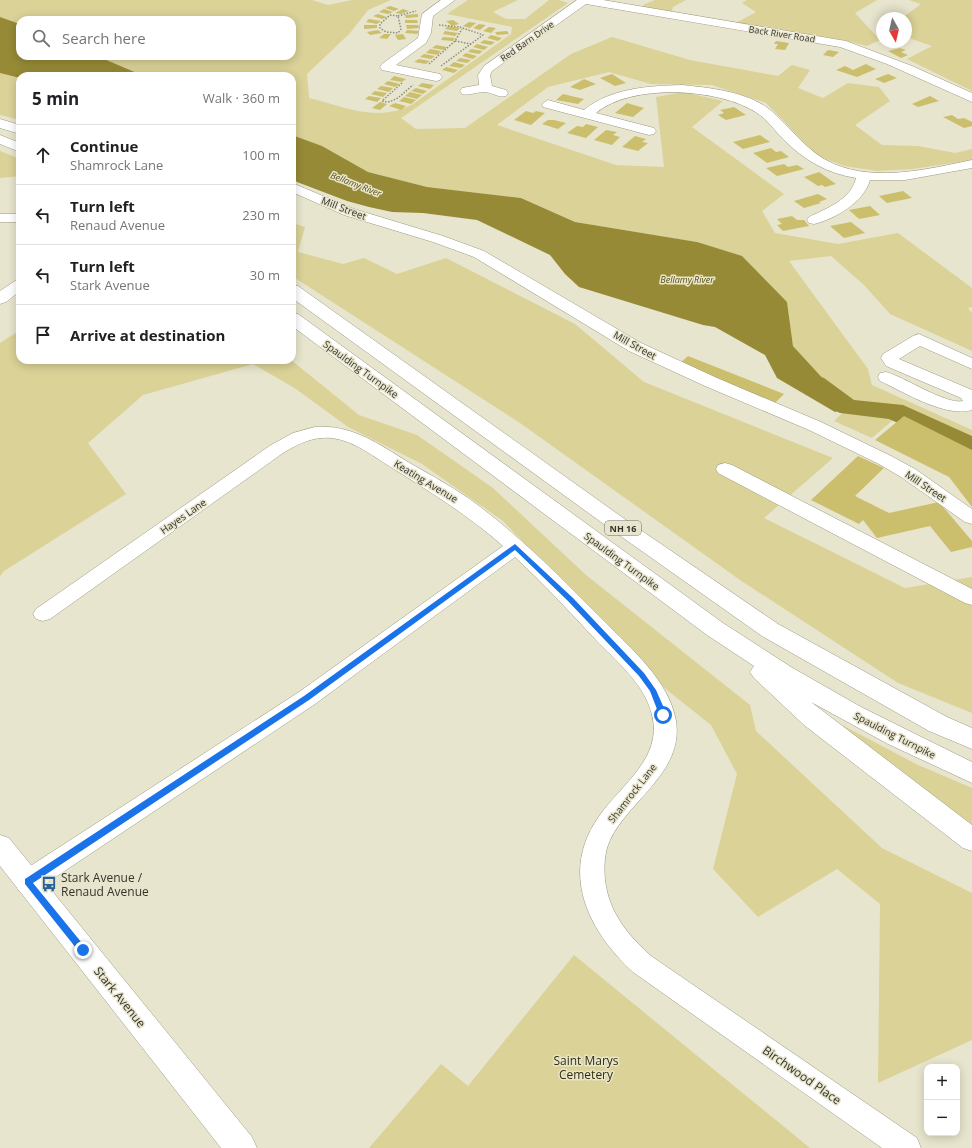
<!DOCTYPE html>
<meta charset="utf-8">
<style>
body{margin:0;font-family:"Open Sans",sans-serif;background:#f6f6f6;color:#202124}
.controls{position:absolute;right:12px;bottom:12px;display:grid;overflow:hidden;border-radius:8px;box-shadow:0 2px 10px #0003}
.controls button{width:36px;height:36px;display:grid;place-items:center;padding:0;border:0;border-bottom:1px solid #e0e0e0;background:#fff;color:#202124;font:20px sans-serif}
.compass{position:absolute;left:876px;top:12px;width:36px;height:36px;border-radius:50%;background:#fff;box-shadow:0 2px 10px #0003;rotate:172deg}
.stop{position:absolute;width:12px;height:12px;margin:-9px;border:3px solid #1a73e8;border-radius:50%;background:#fff}
.stop.end{background:#1a73e8;border-color:#fff;box-shadow:0 1px 4px #0008}
.list{margin:0;padding:0;list-style:none}
h2{display:flex;justify-content:space-between;align-items:center;height:52px;margin:0;padding:0 16px;font-size:17px}
h2 small{font-size:13px;font-weight:400;color:#757577}
.list li{display:grid;grid-template-columns:26px 1fr auto;gap:12px;align-items:center;box-sizing:border-box;height:60px;padding:0 16px;border-top:1px solid #e0e0e0}
.list b{display:block;font-size:15px;white-space:nowrap}
.list p{margin:0;font-size:13px;white-space:nowrap;color:#757577}
.list em{font-size:13px;font-style:normal;color:#757577}
.icon{flex:none;width:22px;height:22px;fill:none;stroke:currentColor;stroke-width:2;stroke-linecap:round;stroke-linejoin:round}
.map{position:relative;flex:none;width:972px;height:1148px;overflow:hidden}
.search{position:absolute;background:#fff;box-shadow:0 2px 10px #0003;left:16px;top:16px;width:280px;height:44px;display:flex;align-items:center;gap:10px;box-sizing:border-box;padding:0 14px;border-radius:12px;color:#757577;font-size:15px}
.panel{position:absolute;background:#fff;box-shadow:0 2px 10px #0003;left:16px;top:72px;width:280px;height:292px;border-radius:12px}
.map>svg:first-child{display:block}
.green{fill:#dad297}
.water{fill:#968a36}
.lines{fill:none;stroke-linecap:round;stroke-linejoin:round}
.river{fill:#968a36;fill-rule:evenodd}
.building{fill:#cbbf6d}
.minor-casing{stroke:#9c9983;stroke-width:1}
.major-casing{stroke:#9c9983;stroke-width:1}
.highway-casing{stroke:#9c9983;stroke-width:1}
.path{stroke:#908e7e;stroke-width:1.5;stroke-dasharray:1.5 1.5;stroke-linecap:butt}
.minor{fill:#fff;fill-rule:evenodd}
.major{fill:#fff;fill-rule:evenodd}
.highway{fill:#fff;fill-rule:evenodd}
.route{fill:#1a73e8}
.labels{text-anchor:middle;dominant-baseline:central;stroke-width:3;stroke-linejoin:round;paint-order:stroke}
.far-street-label{font-size:9px;fill:#35342b;stroke:#e8e5ce}
.far-water-label{font-size:9px;font-style:italic;fill:#564e0d;stroke:#e8e5ce}
.shield{fill:#e8e5ce;stroke:#6b695c;stroke-width:1}
.shield-label{font-size:9px;font-weight:bold;fill:#35342b}
.street-label{font-size:10px;fill:#35342b;stroke:#e8e5ce}
.near-poi-label{font-size:12px;fill:#35342b;stroke:#e8e5ce;text-anchor:start}
.near-street-label{font-size:12px;fill:#35342b;stroke:#e8e5ce}
.near-park-label{font-size:12px;fill:#322d07;stroke:#e8e5ce}
</style>
<div class="map">
<svg width="972" height="1148" viewBox="0 0 972 1148">
<rect width="100%" height="100%" fill="#e8e5ce"/>
<!-- green -->
<g class="green">
<path d="M0,0H312L328,5L352,0H391L368,10L350,33L307,74L309,98C345,107 378,123 413,104L511,34L512,27L447,14L468,0H518L493,12L506,19H525L549,0H559L568,3L401,118L416,129L465,128L571,54L612,37L690,60L778,76L792,65L810,70L798,88L823,98L848,83L879,87L890,101L855,125L882,145L918,146L955,153L972,149V160L913,169L877,171L844,166L816,155L766,103L712,85L651,84L609,72L548,87L497,125L616,165L664,167L656,97L683,92L723,101L692,127L784,194L762,211L775,233L838,244L898,233L972,288V307L968,308L972,313V351L890,314L864,285L831,256L789,261L868,369L872,385L972,430V447L901,413L872,438L834,421L849,407L793,346L787,302L697,242L575,222L521,198L427,187L368,172L322,146L292,135V76H144L97,56H292V20H20V24L0,17Z"/>
<polygon points="655,0 686,0 673,7 671,13 645,8 643,5"/>
<polygon points="747,0 877,0 855,13 880,40 867,46 843,40 736,23 756,12 742,3"/>
<polygon points="909,0 972,0 972,91 907,59 932,46 906,37 906,18 902,18 921,4"/>
<polygon points="0,73 20,78 20,120 0,115"/>
<polygon points="0,151 20,159 20,176 0,178"/>
<polygon points="292,223 305,227 298,252 343,264 364,258 397,274 446,258 575,324 644,382 833,458 764,518 905,588 972,577 972,713 898,683 740,580 520,423 292,276"/>
<polygon points="20,330 20,360 291,360 359,415 417,435 493,488 586,575 750,705 756,731 882,848 972,893 972,1040 878,1083 880,904 837,869 758,917 713,869 737,774 711,725 667,690 503,521 422,464 348,427 296,389 253,364 143,395 88,443 126,494 4,571 0,576 0,343"/>
<polygon points="844,726 916,764 972,788 972,830 839,730"/>
<polygon points="574,955 810,1148 369,1148 441,1064 468,1086"/>
</g>
<!-- water -->
<g class="water">
<polygon points="0,17 20,24 20,56 97,56 144,76 20,76 20,78 0,73"/>
<polygon points="292,135 322,146 368,172 427,187 521,198 575,222 697,242 742,256 787,302 793,346 849,407 835,412 777,378 765,355 715,327 703,325 579,287 565,274 550,255 477,220 423,213 392,212 369,207 347,201 297,182 292,178"/>
</g>
<g class="lines">
<!-- river -->
<polygon class="river" points="815,375 824,378 854,400 903,405 972,436 972,454 962,452 889,419 840,413 831,409 806,388 802,383 806,378"/>
</g>
<!-- building -->
<g class="building">
<polygon points="390,6 399,9 394,11 385,8"/>
<polygon points="384,9 393,12 388,14 379,12"/>
<polygon points="403,9 409,11 401,14 395,13"/>
<polygon points="378,14 387,17 382,19 373,16"/>
<polygon points="418,14 418,17 406,18 405,15"/>
<polygon points="369,19 381,21 377,24 366,22"/>
<polygon points="405,20 417,20 418,23 405,23"/>
<polygon points="453,20 459,24 452,26 446,21"/>
<polygon points="469,22 476,23 470,28 463,26"/>
<polygon points="479,24 486,25 480,30 473,28"/>
<polygon points="364,25 377,25 377,28 364,29"/>
<polygon points="406,25 418,25 419,28 407,29"/>
<polygon points="448,26 460,28 457,31 445,29"/>
<polygon points="489,27 496,28 491,33 483,31"/>
<polygon points="378,30 382,33 370,35 367,32"/>
<polygon points="407,30 419,31 417,34 405,33"/>
<polygon points="445,31 458,33 455,36 443,34"/>
<polygon points="507,31 509,34 497,35 495,32"/>
<polygon points="384,34 391,34 387,39 379,38"/>
<polygon points="403,34 406,39 398,40 395,35"/>
<polygon points="491,35 502,38 498,41 487,38"/>
<polygon points="443,37 455,38 453,41 441,40"/>
<polygon points="484,40 495,42 491,45 480,43"/>
<polygon points="776,41 789,43 785,50 775,49 778,44 774,44"/>
<polygon points="477,44 488,47 484,50 473,47"/>
<polygon points="436,45 447,47 444,50 432,48"/>
<polygon points="900,48 906,50 901,52 908,55 901,58 888,51"/>
<polygon points="430,49 441,51 438,55 426,53"/>
<polygon points="471,49 483,51 479,54 468,52"/>
<polygon points="828,50 839,52 833,57 823,55"/>
<polygon points="466,53 477,56 473,59 462,56"/>
<polygon points="424,54 435,56 431,59 420,57"/>
<polygon points="460,58 471,60 467,63 456,61"/>
<polygon points="419,59 430,61 426,64 414,62"/>
<polygon points="454,62 465,65 461,68 449,66"/>
<polygon points="866,64 876,69 857,77 836,70 845,66 853,70"/>
<polygon points="446,67 458,70 454,73 442,70"/>
<polygon points="612,74 626,83 615,86 600,78"/>
<polygon points="888,74 897,78 884,83 875,79"/>
<polygon points="394,76 406,79 402,82 390,80"/>
<polygon points="584,79 596,84 580,90 570,87"/>
<polygon points="388,81 400,84 395,87 384,84"/>
<polygon points="422,83 434,85 430,89 418,86"/>
<polygon points="381,86 393,88 389,92 377,89"/>
<polygon points="416,88 427,91 423,94 411,91"/>
<polygon points="375,91 387,93 383,97 371,94"/>
<polygon points="410,92 422,95 417,99 405,96"/>
<polygon points="563,94 584,99 578,104 556,100"/>
<polygon points="369,96 381,98 377,102 365,99"/>
<polygon points="930,96 939,101 918,107 912,104"/>
<polygon points="404,97 416,100 411,104 399,101"/>
<polygon points="380,102 387,104 380,110 372,108"/>
<polygon points="395,103 406,106 401,110 389,106"/>
<polygon points="627,103 644,108 633,117 615,113"/>
<polygon points="734,107 746,115 726,120 718,115 724,113 720,110"/>
<polygon points="526,111 533,113 536,111 545,113 531,125 514,120"/>
<polygon points="952,115 958,119 964,118 972,122 972,126 964,128 943,117"/>
<polygon points="548,120 554,120 566,123 558,129 542,124"/>
<polygon points="586,124 598,127 586,138 567,133 577,126 583,127"/>
<polygon points="606,130 617,132 613,135 620,137 612,145 594,140"/>
<polygon points="760,135 770,142 743,149 733,142"/>
<polygon points="635,136 646,139 642,142 648,143 638,151 622,147"/>
<polygon points="771,148 776,152 781,151 789,157 767,163 753,153"/>
<polygon points="784,164 788,167 797,165 804,169 777,176 766,168"/>
<polygon points="819,172 836,184 825,187 822,185 818,186 804,177"/>
<polygon points="903,191 912,198 887,203 879,196"/>
<polygon points="818,194 827,199 819,202 821,203 804,208 794,201"/>
<polygon points="870,206 880,215 859,219 849,210"/>
<polygon points="792,216 797,220 804,220 809,226 783,231 777,225 782,224 777,219"/>
<polygon points="851,222 865,233 844,238 830,226"/>
<polygon points="688,356 784,394 775,403 679,364"/>
<polygon points="904,416 972,450 972,507 949,477 875,440"/>
<polygon points="858,456 884,468 855,496 889,513 939,502 972,541 972,547 951,552 930,526 877,538 863,520 859,524 811,500"/>
</g>
<g class="lines">
<defs>
<g id="minor">
<polygon points="441,0 455,0 433,16 431,33 426,43 396,65 440,74 442,77 440,80 436,81 382,70 380,67 382,64 418,38 422,14"/>
<path d="M577,0H603L846,41L912,66L972,93V102L887,64L840,47L586,4L492,71L490,75L492,86L506,90L508,93L506,96C498,98 492,92 484,92C476,92 469,96 462,94L460,91L462,88L479,85L478,75L484,66Z"/>
<path d="M682,85C710,88 745,91 769,109C791,127 806,152 834,164C877,182 928,169 972,160V168L905,180H870C864,202 835,219 814,224L809,223L807,220L809,217C827,208 851,200 856,178C826,173 804,160 783,139C774,130 767,119 757,113C720,88 631,83 596,113L654,128L656,131L654,134L649,135L543,107L542,104L548,100L584,110C611,88 648,86 682,85Z"/>
<polygon points="292,183 354,209 443,236 484,251 641,343 717,378 821,422 891,456 915,469 972,509 972,524 965,522 901,477 879,464 809,430 705,386 629,351 474,257 433,242 344,215 292,192"/>
<rect x="0" y="214" width="20" height="8"/>
<polygon points="20,279 20,291 6,302 0,304 0,291 15,281"/>
<path d="M919,334L972,358V369L920,346L899,359L972,390V410C945,418 904,392 880,381L878,377L880,373L886,372C905,377 946,405 963,401L961,398L886,366L881,358L883,354L913,336Z"/>
<path d="M315,427C351,424 379,444 408,462C432,476 457,489 479,506C524,540 564,581 604,621C631,649 669,680 676,721C684,772 629,800 610,840C604,853 604,867 605,880C609,913 628,935 651,956L917,1138L921,1148H882L633,972C587,930 559,871 600,815C621,785 663,758 652,715C645,684 616,661 595,639C569,611 543,583 515,557L315,704L36,890L27,893L18,890L15,882L18,874L299,692L503,546C469,516 432,493 394,469C374,457 355,441 332,438C313,436 298,444 283,453L50,619L43,621L36,619L33,614L36,609L271,445L293,433Z"/>
<polygon points="725,463 732,465 972,589 972,605 965,603 718,473 716,469 718,465"/>
</g>
<polygon id="major" points="0,835 9,838 252,1137 257,1148 221,1148 0,866"/>
<g id="highway">
<polygon points="0,119 20,125 20,134 0,128"/>
<polygon points="0,135 20,143 20,152 0,144"/>
<polygon points="292,285 298,286 626,520 778,624 947,717 972,728 972,749 929,731 762,636 612,530 292,298"/>
<polygon points="292,313 298,314 723,623 791,667 861,707 972,762 972,783 888,744 811,702 972,825 972,851 963,848 804,725 754,678 750,672 754,666 707,635 292,326"/>
</g>
</defs>
<!-- minor casing -->
<use href="#minor" class="minor-casing"/>
<!-- major casing -->
<use href="#major" class="major-casing"/>
<!-- highway casing -->
<use href="#highway" class="highway-casing"/>
<!-- path -->
<g class="path">
<polygon points="390,15 398,16 401,29 398,33 386,32 380,28 380,24"/>
<polyline points="398,16 416,11"/>
<polyline points="439,25 460,27 483,35 441,66"/>
<polyline points="455,41 471,44"/>
<polyline points="429,64 455,41 462,29"/>
<path d="M402,83L382,101C394,105 404,92 413,85"/>
</g>
<!-- minor -->
<use href="#minor" class="minor"/>
<!-- major -->
<use href="#major" class="major"/>
<!-- highway -->
<use href="#highway" class="highway"/>
</g>
<!-- route -->
<polygon class="route" points="515,544 573,598 644,673 656,690 667,715 665,717 660,717 650,691 639,676 568,601 515,550 309,700 33,883 86,948 86,953 80,953 25,884 25,879 304,696"/>
<!-- icons -->
<defs>
<symbol id="bus-bare" viewBox="-9 -9 18 18"><path d="M-5-6H5V4H4V6H2V4H-2V6H-4V4H-5ZM-3.5-4V0h7V-4ZM-3.5 1.2v1.5H-2V1.2ZM2 1.2v1.5H3.5V1.2Z" fill="#286098" stroke="#e8e5ce" stroke-width="2.5" paint-order="stroke"/></symbol>
</defs>
<g fill-rule="evenodd">
<use href="#bus-bare" x="38" y="873" width="22" height="22"/>
</g>
<g class="labels">
<!-- far-street labels -->
<g class="far-street-label">
<text transform="translate(782 34) rotate(9)">Back River Road</text>
<text transform="translate(527 41) rotate(-35)">Red Barn Drive</text>
</g>
<!-- far-water labels -->
<g class="far-water-label">
<text transform="translate(356 184) rotate(21)">Bellamy River</text>
<text x="687" y="279">Bellamy River</text>
</g>
<!-- shield labels -->
<rect class="shield" x="605" y="521" width="36" height="14" rx="3"/>
<g class="shield-label">
<text x="623" y="528">NH 16</text>
</g>
<!-- street labels -->
<g class="street-label">
<text transform="translate(344 208) rotate(21)">Mill Street</text>
<text transform="translate(635 345) rotate(29)">Mill Street</text>
<text transform="translate(361 369) rotate(36)">Spaulding Turnpike</text>
<text transform="translate(426 481) rotate(31)">Keating Avenue</text>
<text transform="translate(926 486) rotate(34)">Mill Street</text>
<text transform="translate(183 516) rotate(-35)">Hayes Lane</text>
<text transform="translate(622 561) rotate(36)">Spaulding Turnpike</text>
<text transform="translate(895 735) rotate(27)">Spaulding Turnpike</text>
<text transform="translate(632 793) rotate(-52)">Shamrock Lane</text>
</g>
<!-- near-poi labels -->
<g class="near-poi-label">
<text x="61" y="877">Stark Avenue /<tspan x="61" dy="14">Renaud Avenue</tspan></text>
</g>
<!-- near-street labels -->
<g class="near-street-label">
<text transform="translate(120 997) rotate(51)">Stark Avenue</text>
<text transform="translate(802 1075) rotate(35)">Birchwood Place</text>
</g>
<!-- near-park labels -->
<g class="near-park-label">
<text x="586" y="1060">Saint Marys<tspan x="586" dy="14">Cemetery</tspan></text>
</g>
</g>
</svg>
<div class="controls">
<button>+</button>
<button>−</button>
</div>
<svg class="compass" viewBox="-18 -18 36 36"><path d="M0-13l5 13h-10z" fill="#e53935"/><path d="M0 13l5-13h-10z" fill="#757577"/></svg>
<div class="stop" style="left:663px;top:715px"></div>
<div class="stop end" style="left:83px;top:950px"></div>
<div class="search"><svg class="icon" aria-label="search" viewBox="0 0 24 24"><circle cx="10" cy="10" r="6"/><path d="M15 15l6 6"/></svg>Search here</div>
<section class="panel">
<h2>5 min<small>Walk · 360 m</small></h2>
<ul class="list">
<li><svg class="icon" aria-label="ahead" viewBox="0 0 24 24"><path d="M12 20V5M6 11l6-6 6 6"/></svg><div><b>Continue</b><p>Shamrock Lane</p></div><em>100 m</em></li>
<li><svg class="icon" aria-label="left" viewBox="0 0 24 24"><path d="M17 20v-9H6M10 6l-5 5 5 5"/></svg><div><b>Turn left</b><p>Renaud Avenue</p></div><em>230 m</em></li>
<li><svg class="icon" aria-label="left" viewBox="0 0 24 24"><path d="M17 20v-9H6M10 6l-5 5 5 5"/></svg><div><b>Turn left</b><p>Stark Avenue</p></div><em>30 m</em></li>
<li><svg class="icon" aria-label="arrive" viewBox="0 0 24 24"><path d="M6 21V4h12l-3 4 3 4H6"/></svg><div><b>Arrive at destination</b></div></li>
</ul>
</section>
</div>
